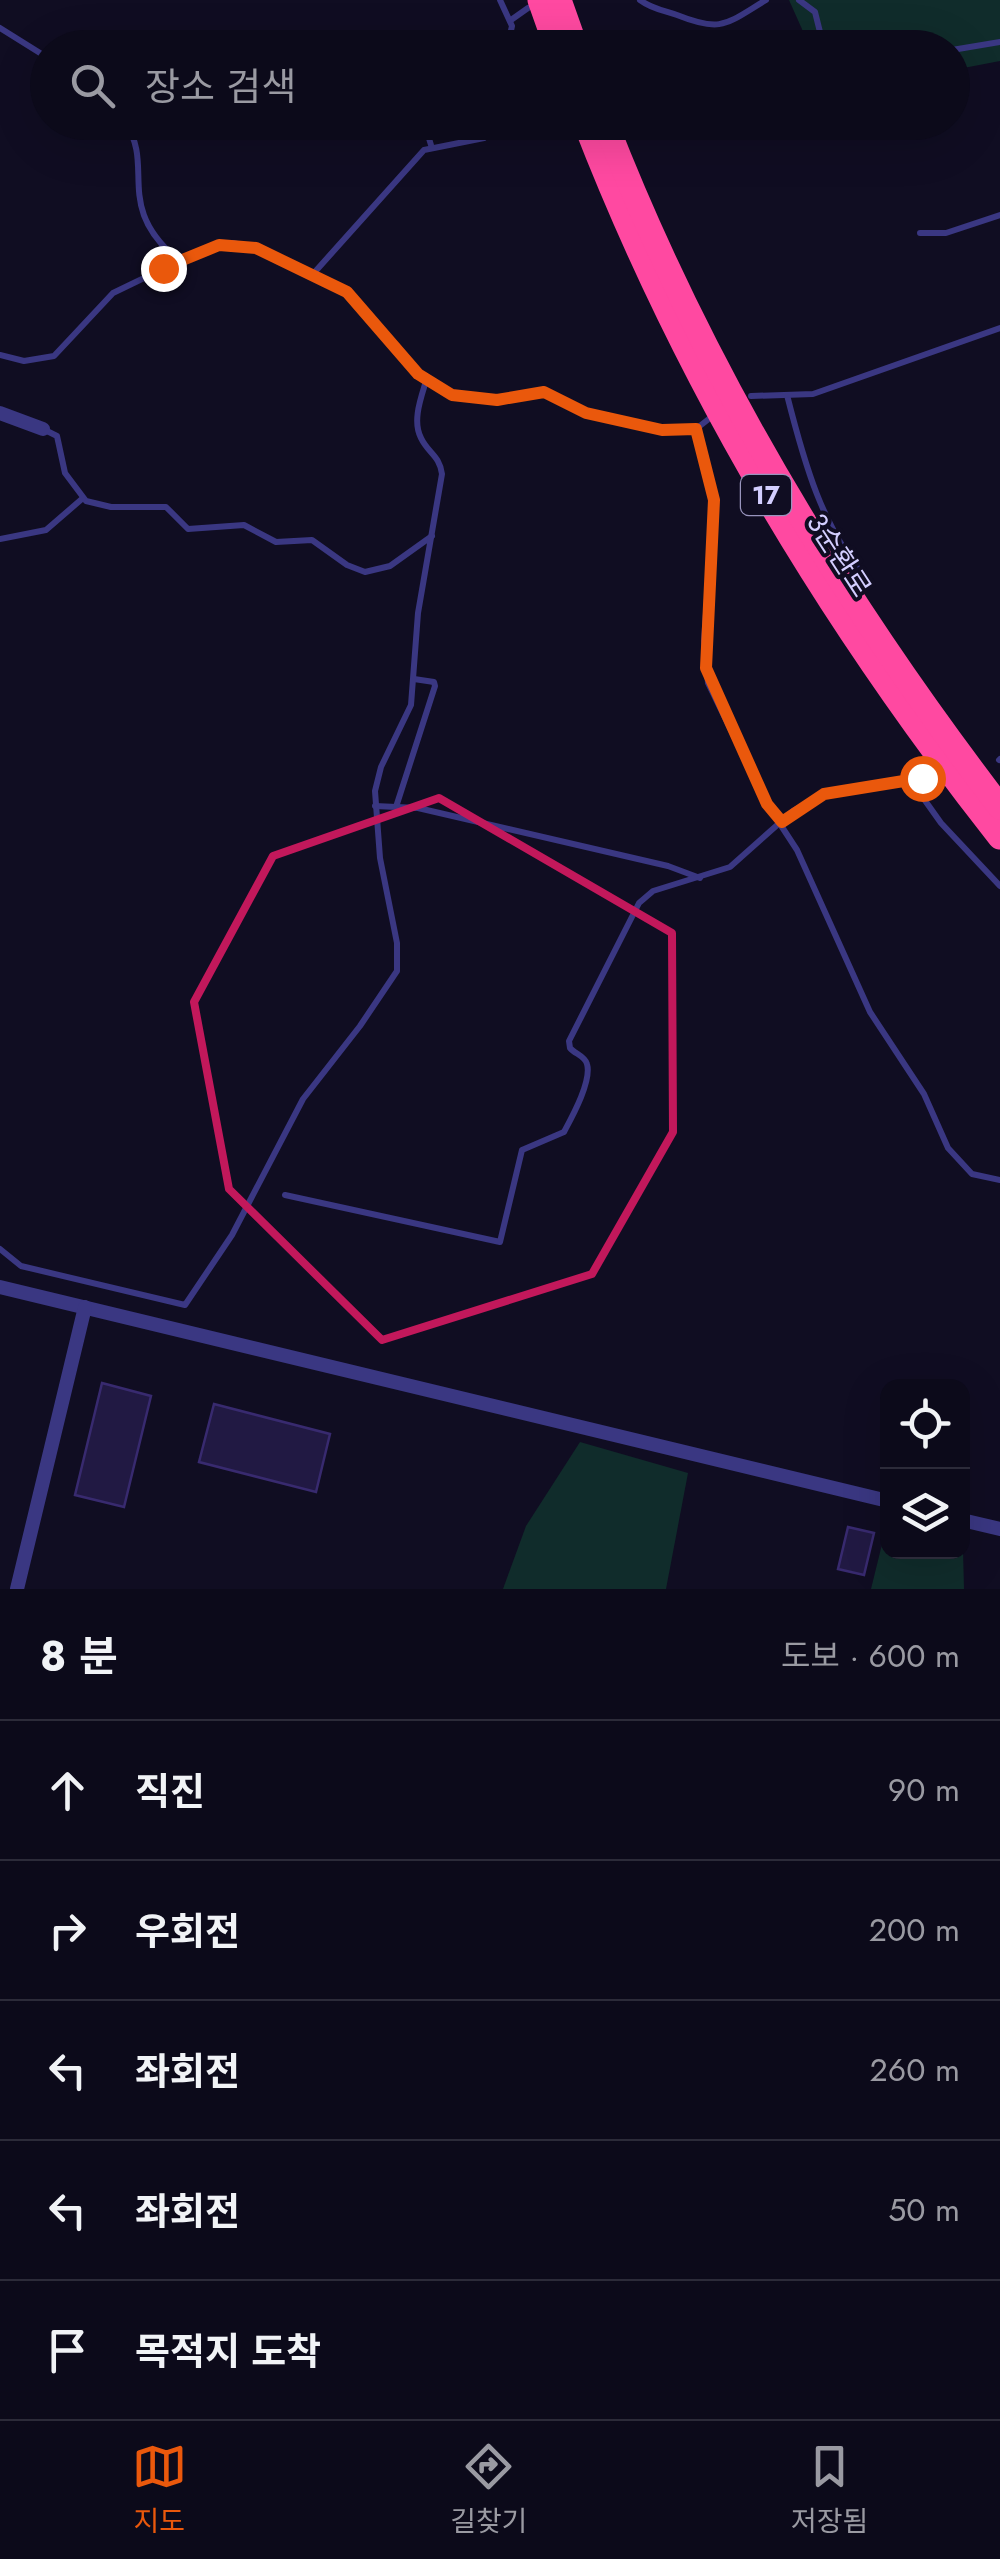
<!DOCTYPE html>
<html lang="ko">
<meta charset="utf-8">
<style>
body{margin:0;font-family:Jost,"Noto Sans KR",sans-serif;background:#151323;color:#f1f3f6}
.controls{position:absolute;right:30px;bottom:30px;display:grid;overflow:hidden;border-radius:20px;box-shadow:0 10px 40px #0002}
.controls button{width:90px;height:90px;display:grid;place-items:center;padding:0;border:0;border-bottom:2px solid #2c2b39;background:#0c0a1a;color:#f1f3f6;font:50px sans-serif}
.stop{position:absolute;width:30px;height:30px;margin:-22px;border:8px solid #ea580c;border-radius:50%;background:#fff}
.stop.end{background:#ea580c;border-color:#fff;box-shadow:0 2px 10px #0008}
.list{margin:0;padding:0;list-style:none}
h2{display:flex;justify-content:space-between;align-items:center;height:130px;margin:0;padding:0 40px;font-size:42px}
h2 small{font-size:32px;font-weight:400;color:#9a9aa2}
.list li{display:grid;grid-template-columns:65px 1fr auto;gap:30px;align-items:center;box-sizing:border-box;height:140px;padding:0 40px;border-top:2px solid #2c2b39}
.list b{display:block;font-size:38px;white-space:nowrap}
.list em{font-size:32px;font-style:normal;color:#9a9aa2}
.icon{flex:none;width:55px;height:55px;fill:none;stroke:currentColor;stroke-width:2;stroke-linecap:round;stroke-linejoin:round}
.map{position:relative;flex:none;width:1000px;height:1589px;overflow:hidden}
.search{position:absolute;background:#0c0a1a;box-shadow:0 10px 40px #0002;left:30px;right:30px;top:30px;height:110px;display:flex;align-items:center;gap:25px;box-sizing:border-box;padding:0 35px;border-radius:55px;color:#9a9aa2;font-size:38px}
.sheet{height:830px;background:#0c0a1a}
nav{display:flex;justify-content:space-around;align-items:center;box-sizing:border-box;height:140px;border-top:2px solid #2c2b39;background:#0c0a1a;font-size:28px;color:#9a9aa2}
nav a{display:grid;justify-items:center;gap:5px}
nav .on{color:#ea580c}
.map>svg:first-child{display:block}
.green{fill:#102c2b}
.building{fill:#211943;stroke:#382a6f;stroke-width:2.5}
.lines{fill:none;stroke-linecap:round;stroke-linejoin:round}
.lane{stroke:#3a3782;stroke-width:6}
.street{stroke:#3a3782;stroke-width:14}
.highway{stroke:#ff49a1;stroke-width:25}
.route{stroke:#ea580c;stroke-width:12}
.marked{fill:none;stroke:#c2185b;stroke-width:8;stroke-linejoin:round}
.labels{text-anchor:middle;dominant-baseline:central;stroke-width:8;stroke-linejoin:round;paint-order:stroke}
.shield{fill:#100d22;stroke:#9894bd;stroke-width:2.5}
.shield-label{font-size:25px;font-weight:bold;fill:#d3ceff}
.street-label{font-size:28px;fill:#d3ceff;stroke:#100d22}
</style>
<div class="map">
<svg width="1000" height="1589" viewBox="0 0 1000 1589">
<rect width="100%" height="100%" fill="#100d22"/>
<!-- green -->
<g class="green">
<polygon points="789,0 1000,0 1000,61 953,70 952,48 810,47"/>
<polygon points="580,1442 688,1473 666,1589 503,1589 526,1526"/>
<polygon points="887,1524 888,1552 963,1550 964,1589 871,1589"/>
</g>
<!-- building -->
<g class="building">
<polygon points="102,1383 151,1396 124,1507 75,1495"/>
<polygon points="214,1404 330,1434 316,1492 199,1462"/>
<polygon points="848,1527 874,1533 864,1575 838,1569"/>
</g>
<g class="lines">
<!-- lane -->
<g class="lane">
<polyline points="500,0 512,26 507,48"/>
<path d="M640,0C652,9 663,10 677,15C722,33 726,24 766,0"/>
<polyline points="799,0 815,12 824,48"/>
<polyline points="511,20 528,8"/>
<polyline points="0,28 48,58"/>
<polyline points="952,50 1000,42"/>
<path d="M125,122C156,168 113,205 178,260"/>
<polyline points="424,122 431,145"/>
<polyline points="920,233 946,233 1000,215"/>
<polyline points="313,274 424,150 484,138 497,122"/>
<polyline points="0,355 24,361 54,356 113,293 202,250 233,243 256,248 347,292 418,374 452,395 497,400 544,392 586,413 662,430 696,429 710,418"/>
<path d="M787,395C804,462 822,529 869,582"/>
<polyline points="751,396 813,394 1000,328"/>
<polyline points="696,429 714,500 704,641 708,683 767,804 797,850 870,1012 924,1094 948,1148 972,1174 1000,1180"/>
<polyline points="45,430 57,436 65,473 86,501 111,507 166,507 188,529 244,525 276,542 312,540 347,565 365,572 390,566 432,536"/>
<polyline points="0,539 46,530 83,498"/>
<polyline points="999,760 1000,759"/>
<polyline points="375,806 418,808 668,866 700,878"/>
<polyline points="396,807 435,686 434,682 414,679"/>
<path d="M285,1195L500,1242L522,1150L564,1132C572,1117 592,1081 587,1064C585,1056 575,1054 570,1048L569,1041L639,903L653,891L730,867L793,811L824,794L909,778L941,823L1000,886"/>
<path d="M0,1249L21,1266L185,1305L232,1235L303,1099L360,1026L397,971V943L380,858L375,791L381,767L411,705L418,613L442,474C440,456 428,453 421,438C412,421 421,398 426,381"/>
</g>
<!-- street -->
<g class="street">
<polyline points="0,413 43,429"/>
<polyline points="0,1287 888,1501"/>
<polyline points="962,1520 1000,1529"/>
<polyline points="17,1589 85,1307"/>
</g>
<!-- highway -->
<g class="highway">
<polyline points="540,0 557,48"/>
<polyline points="559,0 576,48"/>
<path d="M585,122C685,380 829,620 1000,837"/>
<path d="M605,122C701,369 839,597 1000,807"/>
</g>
</g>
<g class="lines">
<!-- route -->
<polyline class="route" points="163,268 219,245 256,248 347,292 418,374 452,395 497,400 544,392 586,413 662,430 696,429 714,500 706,668 767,804 782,822 824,794 922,778"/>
</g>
<!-- marked area -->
<path class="marked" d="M439,798L672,933L673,1132L592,1274L382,1340L229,1189L194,1002L273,856Z"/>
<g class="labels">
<!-- shield labels -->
<rect class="shield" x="741" y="475" width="50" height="40" rx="8"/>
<g class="shield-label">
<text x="766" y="495">17</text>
</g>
<!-- street labels -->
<g class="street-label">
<text transform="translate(839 555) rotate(57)">3순환로</text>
</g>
</g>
</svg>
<div class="controls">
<button><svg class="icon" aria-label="locate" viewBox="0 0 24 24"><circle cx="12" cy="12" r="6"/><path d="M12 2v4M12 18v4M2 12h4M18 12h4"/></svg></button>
<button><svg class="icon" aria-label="layers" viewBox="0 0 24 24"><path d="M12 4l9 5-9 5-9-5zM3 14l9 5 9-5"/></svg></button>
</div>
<div class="stop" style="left:922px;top:778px"></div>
<div class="stop end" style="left:163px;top:268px"></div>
<div class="search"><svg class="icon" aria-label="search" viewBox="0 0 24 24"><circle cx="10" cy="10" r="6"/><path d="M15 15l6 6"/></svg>장소 검색</div>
</div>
<section class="sheet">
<h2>8 분<small>도보 · 600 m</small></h2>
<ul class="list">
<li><svg class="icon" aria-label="ahead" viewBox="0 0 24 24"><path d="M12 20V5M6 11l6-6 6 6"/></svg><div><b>직진</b></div><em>90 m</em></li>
<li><svg class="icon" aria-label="right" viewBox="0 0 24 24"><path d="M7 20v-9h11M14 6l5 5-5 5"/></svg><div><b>우회전</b></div><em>200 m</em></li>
<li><svg class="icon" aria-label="left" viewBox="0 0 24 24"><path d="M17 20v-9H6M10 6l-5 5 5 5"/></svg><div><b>좌회전</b></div><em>260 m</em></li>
<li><svg class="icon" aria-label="left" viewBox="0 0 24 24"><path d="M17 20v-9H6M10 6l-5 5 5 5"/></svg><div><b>좌회전</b></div><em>50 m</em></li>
<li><svg class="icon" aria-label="arrive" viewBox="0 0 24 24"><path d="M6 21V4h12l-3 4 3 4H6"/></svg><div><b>목적지 도착</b></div></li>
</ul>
</section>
<nav>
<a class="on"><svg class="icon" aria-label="map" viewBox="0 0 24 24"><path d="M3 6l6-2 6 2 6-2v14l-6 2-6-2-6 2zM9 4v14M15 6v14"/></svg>지도</a>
<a><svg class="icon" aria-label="directions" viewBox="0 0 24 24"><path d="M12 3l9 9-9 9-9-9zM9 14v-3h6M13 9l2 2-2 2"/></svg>길찾기</a>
<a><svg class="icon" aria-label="saved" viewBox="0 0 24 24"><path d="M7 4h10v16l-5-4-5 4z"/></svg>저장됨</a>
</nav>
